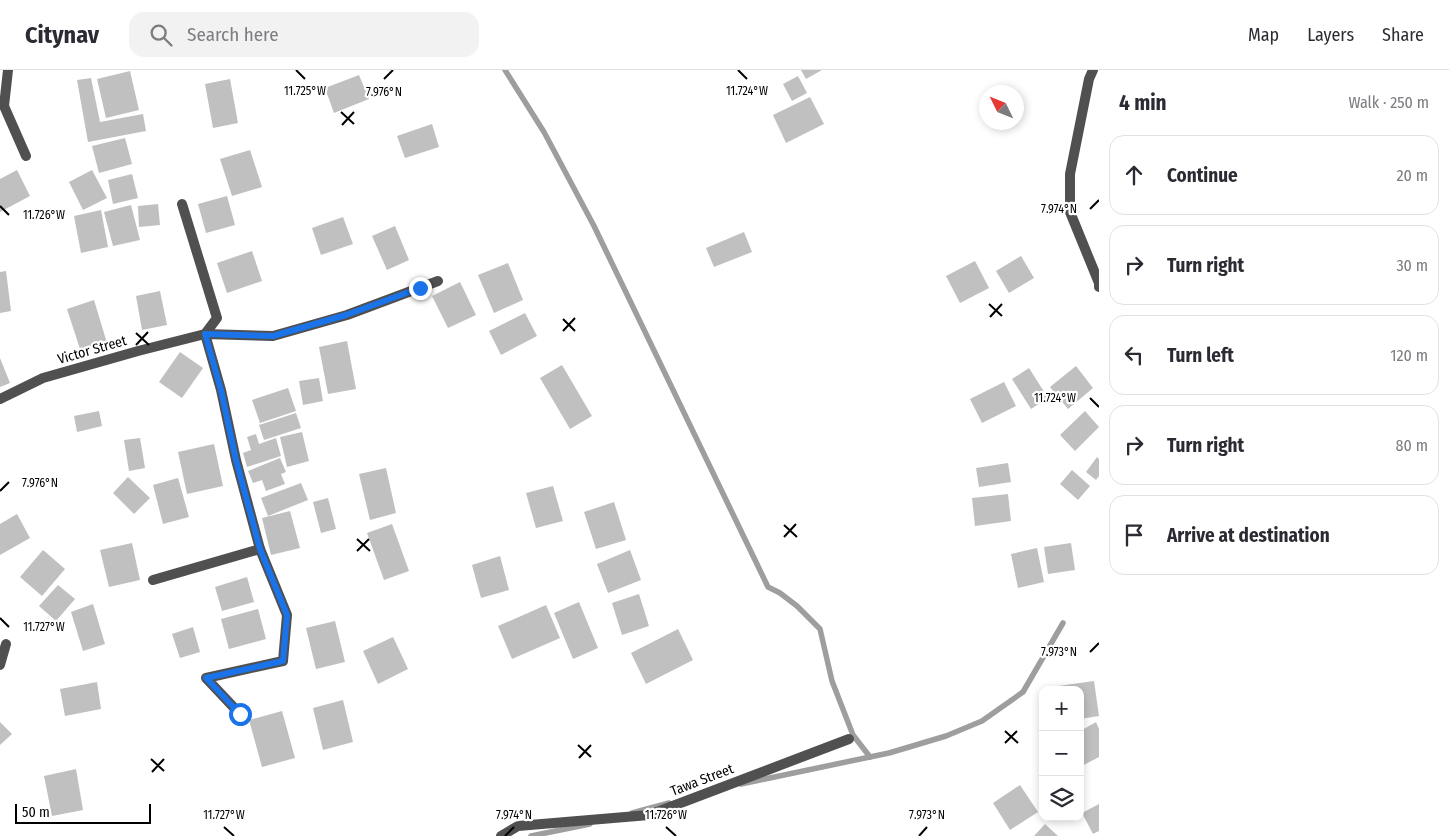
<!DOCTYPE html>
<meta charset="utf-8">
<style>
body{margin:0;font-family:"Fira Sans Condensed",sans-serif;background:#f2f2f3;color:#2b2b33}
.controls{position:absolute;right:15px;bottom:15px;display:grid;overflow:hidden;border-radius:10px;box-shadow:0 2px 8px #0003}
.controls button{width:45px;height:45px;display:grid;place-items:center;padding:0;border:0;border-bottom:1px solid #e1e1e2;background:#fff;color:#2b2b33;font:25px sans-serif}
.compass{position:absolute;left:979px;top:15px;width:45px;height:45px;border-radius:50%;background:#fff;box-shadow:0 2px 8px #0003;rotate:313deg}
.scale{position:absolute;left:15px;bottom:12px;width:136px;box-sizing:border-box;padding-left:5px;border:2px solid #000;border-top:0;font-size:14px;line-height:18px;white-space:nowrap;color:#000;-webkit-text-stroke:4px #fff;paint-order:stroke}
.stop{position:absolute;width:15px;height:15px;margin:-11px;border:4px solid #1a73e8;border-radius:50%;background:#fff}
.stop.end{background:#1a73e8;border-color:#fff;box-shadow:0 1px 5px #0008}
.list{margin:0;padding:0;list-style:none}
h2{display:flex;justify-content:space-between;align-items:center;height:65px;margin:0;padding:0 20px;font-size:21px}
h2 small{font-size:16px;font-weight:400;color:#7c7c81}
.list li{display:grid;grid-template-columns:32px 1fr auto;gap:15px;align-items:center;box-sizing:border-box;height:80px;margin:0 10px 10px;padding:0 10px;border:1px solid #e1e1e2;border-radius:15px}
.list b{display:block;font-size:19px;white-space:nowrap}
.list em{font-size:16px;font-style:normal;color:#7c7c81}
.icon{flex:none;width:28px;height:28px;fill:none;stroke:currentColor;stroke-width:2;stroke-linecap:round;stroke-linejoin:round}
.map{position:relative;flex:none;width:1099px;height:766px;overflow:hidden}
header{display:flex;align-items:center;gap:30px;box-sizing:border-box;height:70px;padding:0 25px;background:#fff;border-bottom:1px solid #e1e1e2}
header strong{font-size:24px}
nav{display:flex;gap:28px;margin-inline-start:auto;font-size:18px}
.search{width:350px;height:45px;background:#f2f2f3;display:flex;align-items:center;gap:12px;box-sizing:border-box;padding:0 18px;border-radius:15px;color:#7c7c81;font-size:19px}
main{display:flex}
aside{flex:1;background:#fff}
.map>svg:first-child{display:block}
.lines{fill:none;stroke-linecap:round;stroke-linejoin:round}
.stream{stroke:#9e9e9e;stroke-width:5.5}
.building{fill:#c0c0c0}
.minor{stroke:#505050;stroke-width:10}
.route{stroke:#1a73e8;stroke-width:6}
.ticks{fill:none;stroke:#000;stroke-width:2}
.labels{text-anchor:middle;dominant-baseline:central;stroke-width:4.5;stroke-linejoin:round;paint-order:stroke}
.street-label{font-size:14px;fill:#000;stroke:#fff}
.ticks-label{font-size:12px;text-anchor:middle;fill:#000;stroke:#fff;stroke-width:4.5;stroke-linejoin:round;paint-order:stroke}
</style>
<header>
<strong>Citynav</strong>
<div class="search"><svg class="icon" aria-label="search" viewBox="0 0 24 24"><circle cx="10" cy="10" r="6"/><path d="M15 15l6 6"/></svg>Search here</div>
<nav><a>Map</a><a>Layers</a><a>Share</a></nav>
</header>
<main>
<div class="map">
<svg width="1099" height="766" viewBox="0 0 1099 766">
<rect width="100%" height="100%" fill="#fff"/>
<g class="lines">
<!-- stream -->
<g class="stream">
<polyline points="505,0 544,62 594,156 768,517 780,523 797,536 820,559 832,611 853,665 870,687"/>
<polyline points="741,714 889,683 946,666 982,651 1023,622 1063,553"/>
<polyline points="632,743 669,733"/>
<polyline points="531,766 590,754"/>
</g>
</g>
<!-- building -->
<g class="building">
<polygon points="801,0 822,0 806,9"/>
<polygon points="130,1 139,40 106,48 97,9"/>
<polygon points="359,5 369,29 334,43 325,18"/>
<polygon points="798,6 807,23 792,31 783,14"/>
<polygon points="91,8 100,52 143,44 146,61 88,72 77,10"/>
<polygon points="230,9 238,53 213,58 205,14"/>
<polygon points="810,27 824,54 786,73 773,45"/>
<polygon points="432,54 439,77 405,88 397,66"/>
<polygon points="125,68 132,94 99,103 92,76"/>
<polygon points="250,80 262,117 232,126 220,89"/>
<polygon points="17,100 30,126 0,142 0,109"/>
<polygon points="92,100 107,128 83,140 69,112"/>
<polygon points="132,104 138,128 113,134 108,110"/>
<polygon points="227,126 235,155 206,163 198,134"/>
<polygon points="158,134 160,155 139,157 138,136"/>
<polygon points="131,135 140,170 113,176 104,142"/>
<polygon points="101,140 108,177 81,183 74,146"/>
<polygon points="343,147 353,174 321,185 312,158"/>
<polygon points="395,156 409,190 387,200 372,166"/>
<polygon points="744,162 752,182 714,197 706,178"/>
<polygon points="252,181 262,211 227,223 217,193"/>
<polygon points="1021,186 1034,208 1009,223 996,201"/>
<polygon points="975,191 989,218 960,233 946,206"/>
<polygon points="508,193 523,230 494,243 478,205"/>
<polygon points="6,201 11,241 0,243 0,202"/>
<polygon points="460,212 476,245 448,258 432,226"/>
<polygon points="160,221 167,255 142,260 136,226"/>
<polygon points="94,230 107,273 81,282 67,239"/>
<polygon points="525,243 537,266 501,285 489,261"/>
<polygon points="347,271 356,319 328,324 319,277"/>
<polygon points="180,282 203,298 182,328 159,312"/>
<polygon points="0,288 10,313 0,317"/>
<polygon points="562,295 592,346 570,359 540,308"/>
<polygon points="1076,296 1093,318 1068,339 1050,317"/>
<polygon points="1029,298 1048,328 1031,339 1012,309"/>
<polygon points="319,308 323,331 303,335 299,311"/>
<polygon points="1004,312 1016,336 982,353 970,329"/>
<polygon points="288,318 296,341 260,353 252,330"/>
<polygon points="99,341 102,356 77,362 74,346"/>
<polygon points="1085,341 1099,357 1075,381 1060,365"/>
<polygon points="296,343 301,358 264,370 259,355"/>
<polygon points="302,362 309,391 287,397 280,367"/>
<polygon points="256,364 259,374 276,368 281,386 247,397 243,383 251,380 247,367"/>
<polygon points="140,368 145,398 129,401 124,370"/>
<polygon points="214,374 223,416 187,424 178,382"/>
<polygon points="1097,387 1099,389 1099,406 1096,410 1086,402"/>
<polygon points="280,388 286,402 281,404 285,414 266,421 262,410 253,413 248,401"/>
<polygon points="1008,393 1011,412 979,417 976,398"/>
<polygon points="386,398 396,443 370,450 359,404"/>
<polygon points="1072,400 1090,416 1078,430 1060,414"/>
<polygon points="128,407 150,428 134,444 113,423"/>
<polygon points="178,408 189,447 163,454 153,415"/>
<polygon points="301,413 308,430 268,446 261,428"/>
<polygon points="553,416 563,451 536,458 526,423"/>
<polygon points="1008,424 1011,451 975,456 972,428"/>
<polygon points="328,428 336,459 321,463 313,432"/>
<polygon points="614,432 626,470 596,479 584,442"/>
<polygon points="290,441 300,478 271,485 262,448"/>
<polygon points="17,444 30,468 0,485 0,454"/>
<polygon points="392,454 409,501 384,510 367,463"/>
<polygon points="132,473 140,510 109,517 100,480"/>
<polygon points="1071,473 1075,500 1048,504 1044,477"/>
<polygon points="1037,478 1044,512 1018,518 1011,484"/>
<polygon points="43,480 65,499 42,526 20,507"/>
<polygon points="630,480 641,510 608,523 597,494"/>
<polygon points="500,486 509,520 481,528 472,495"/>
<polygon points="247,507 254,532 222,541 215,517"/>
<polygon points="58,515 75,529 56,551 39,536"/>
<polygon points="639,524 649,556 622,565 612,533"/>
<polygon points="579,532 598,578 573,589 554,543"/>
<polygon points="93,534 105,574 83,581 71,542"/>
<polygon points="546,535 560,568 512,589 498,556"/>
<polygon points="258,539 266,569 229,579 221,549"/>
<polygon points="335,551 345,592 316,599 306,558"/>
<polygon points="193,557 200,582 180,588 172,564"/>
<polygon points="678,559 693,590 646,614 631,583"/>
<polygon points="393,567 408,599 378,614 363,581"/>
<polygon points="1094,611 1099,646 1080,649 1080,620 1051,620 1051,617"/>
<polygon points="97,612 101,639 65,646 60,619"/>
<polygon points="343,630 353,672 323,680 313,638"/>
<polygon points="282,641 295,688 262,697 249,650"/>
<polygon points="0,652 12,664 0,675"/>
<polygon points="1096,652 1099,659 1099,687 1080,697 1080,661"/>
<polygon points="76,699 83,740 52,746 44,706"/>
<polygon points="1020,715 1038,742 1010,760 993,733"/>
<polygon points="1099,734 1099,761 1093,764 1082,743"/>
<polygon points="1045,754 1058,766 1034,766"/>
</g>
<g class="lines">
<!-- minor -->
<g class="minor">
<polyline points="8,0 4,36 26,86"/>
<polyline points="1093,0 1089,9 1070,104 1070,142 1099,213 1099,217"/>
<polyline points="0,329 43,308 138,281 205,264 217,248 182,134"/>
<polyline points="153,510 260,479"/>
<polyline points="0,595 6,574"/>
<polyline points="240,644 206,608 283,591 287,545 260,479 236,390 221,320 205,264 273,266 347,245 438,211"/>
<polyline points="501,766 518,756 649,745 849,669"/>
</g>
</g>
<g class="lines">
<!-- route -->
<polyline class="route" points="240,644 206,608 283,591 287,545 260,479 236,390 221,320 205,264 273,266 346,245 420,218"/>
</g>
<!-- ticks -->
<path class="ticks" d="M296,0L305,9M738,0L747,9M384,9L393,0M341,42L354,54M342,55L354,42M0,136L9,145M1090,139L1099,130M989,234L1002,246M990,247L1002,234M563,249L575,261M563,261L575,248M136,263L149,275M136,275L148,262M1090,328L1099,337M0,421L9,412M784,455L797,467M784,467L796,454M357,469L370,481M357,481L369,469M0,548L9,557M1090,582L1099,573M1005,661L1018,673M1005,673L1017,661M578,675L591,687M579,688L591,675M151,689L164,701M152,702L164,689M224,757L234,766M666,757L676,766M505,766L514,757M919,766L927,757"/>
<g class="labels">
<!-- street labels -->
<g class="street-label">
<text transform="translate(92 280) rotate(-16)">Victor Street</text>
<text transform="translate(702 710) rotate(-21)">Tawa Street</text>
</g>
</g>
<g class="ticks-label">
<text x="305" y="25">11.725°W</text>
<text x="747" y="25">11.724°W</text>
<text x="384" y="26">7.976°N</text>
<text x="1059" y="143">7.974°N</text>
<text x="44" y="149">11.726°W</text>
<text x="1055" y="332">11.724°W</text>
<text x="40" y="417">7.976°N</text>
<text x="44" y="561">11.727°W</text>
<text x="1059" y="586">7.973°N</text>
<text x="514" y="749">7.974°N</text>
<text x="927" y="749">7.973°N</text>
<text x="224" y="749">11.727°W</text>
<text x="666" y="749">11.726°W</text>
</g>
</svg>
<div class="controls">
<button>+</button>
<button>−</button>
<button><svg class="icon" aria-label="layers" viewBox="0 0 24 24"><path d="M12 4l9 5-9 5-9-5zM3 14l9 5 9-5"/></svg></button>
</div>
<svg class="compass" viewBox="-18 -18 36 36"><path d="M0-13l5 13h-10z" fill="#e53935"/><path d="M0 13l5-13h-10z" fill="#7c7c81"/></svg>
<div class="scale">50 m</div>
<div class="stop" style="left:240px;top:644px"></div>
<div class="stop end" style="left:420px;top:218px"></div>
</div>
<aside>
<h2>4 min<small>Walk · 250 m</small></h2>
<ul class="list">
<li><svg class="icon" aria-label="ahead" viewBox="0 0 24 24"><path d="M12 20V5M6 11l6-6 6 6"/></svg><div><b>Continue</b></div><em>20 m</em></li>
<li><svg class="icon" aria-label="right" viewBox="0 0 24 24"><path d="M7 20v-9h11M14 6l5 5-5 5"/></svg><div><b>Turn right</b></div><em>30 m</em></li>
<li><svg class="icon" aria-label="left" viewBox="0 0 24 24"><path d="M17 20v-9H6M10 6l-5 5 5 5"/></svg><div><b>Turn left</b></div><em>120 m</em></li>
<li><svg class="icon" aria-label="right" viewBox="0 0 24 24"><path d="M7 20v-9h11M14 6l5 5-5 5"/></svg><div><b>Turn right</b></div><em>80 m</em></li>
<li><svg class="icon" aria-label="arrive" viewBox="0 0 24 24"><path d="M6 21V4h12l-3 4 3 4H6"/></svg><div><b>Arrive at destination</b></div></li>
</ul>
</aside>
</main>
